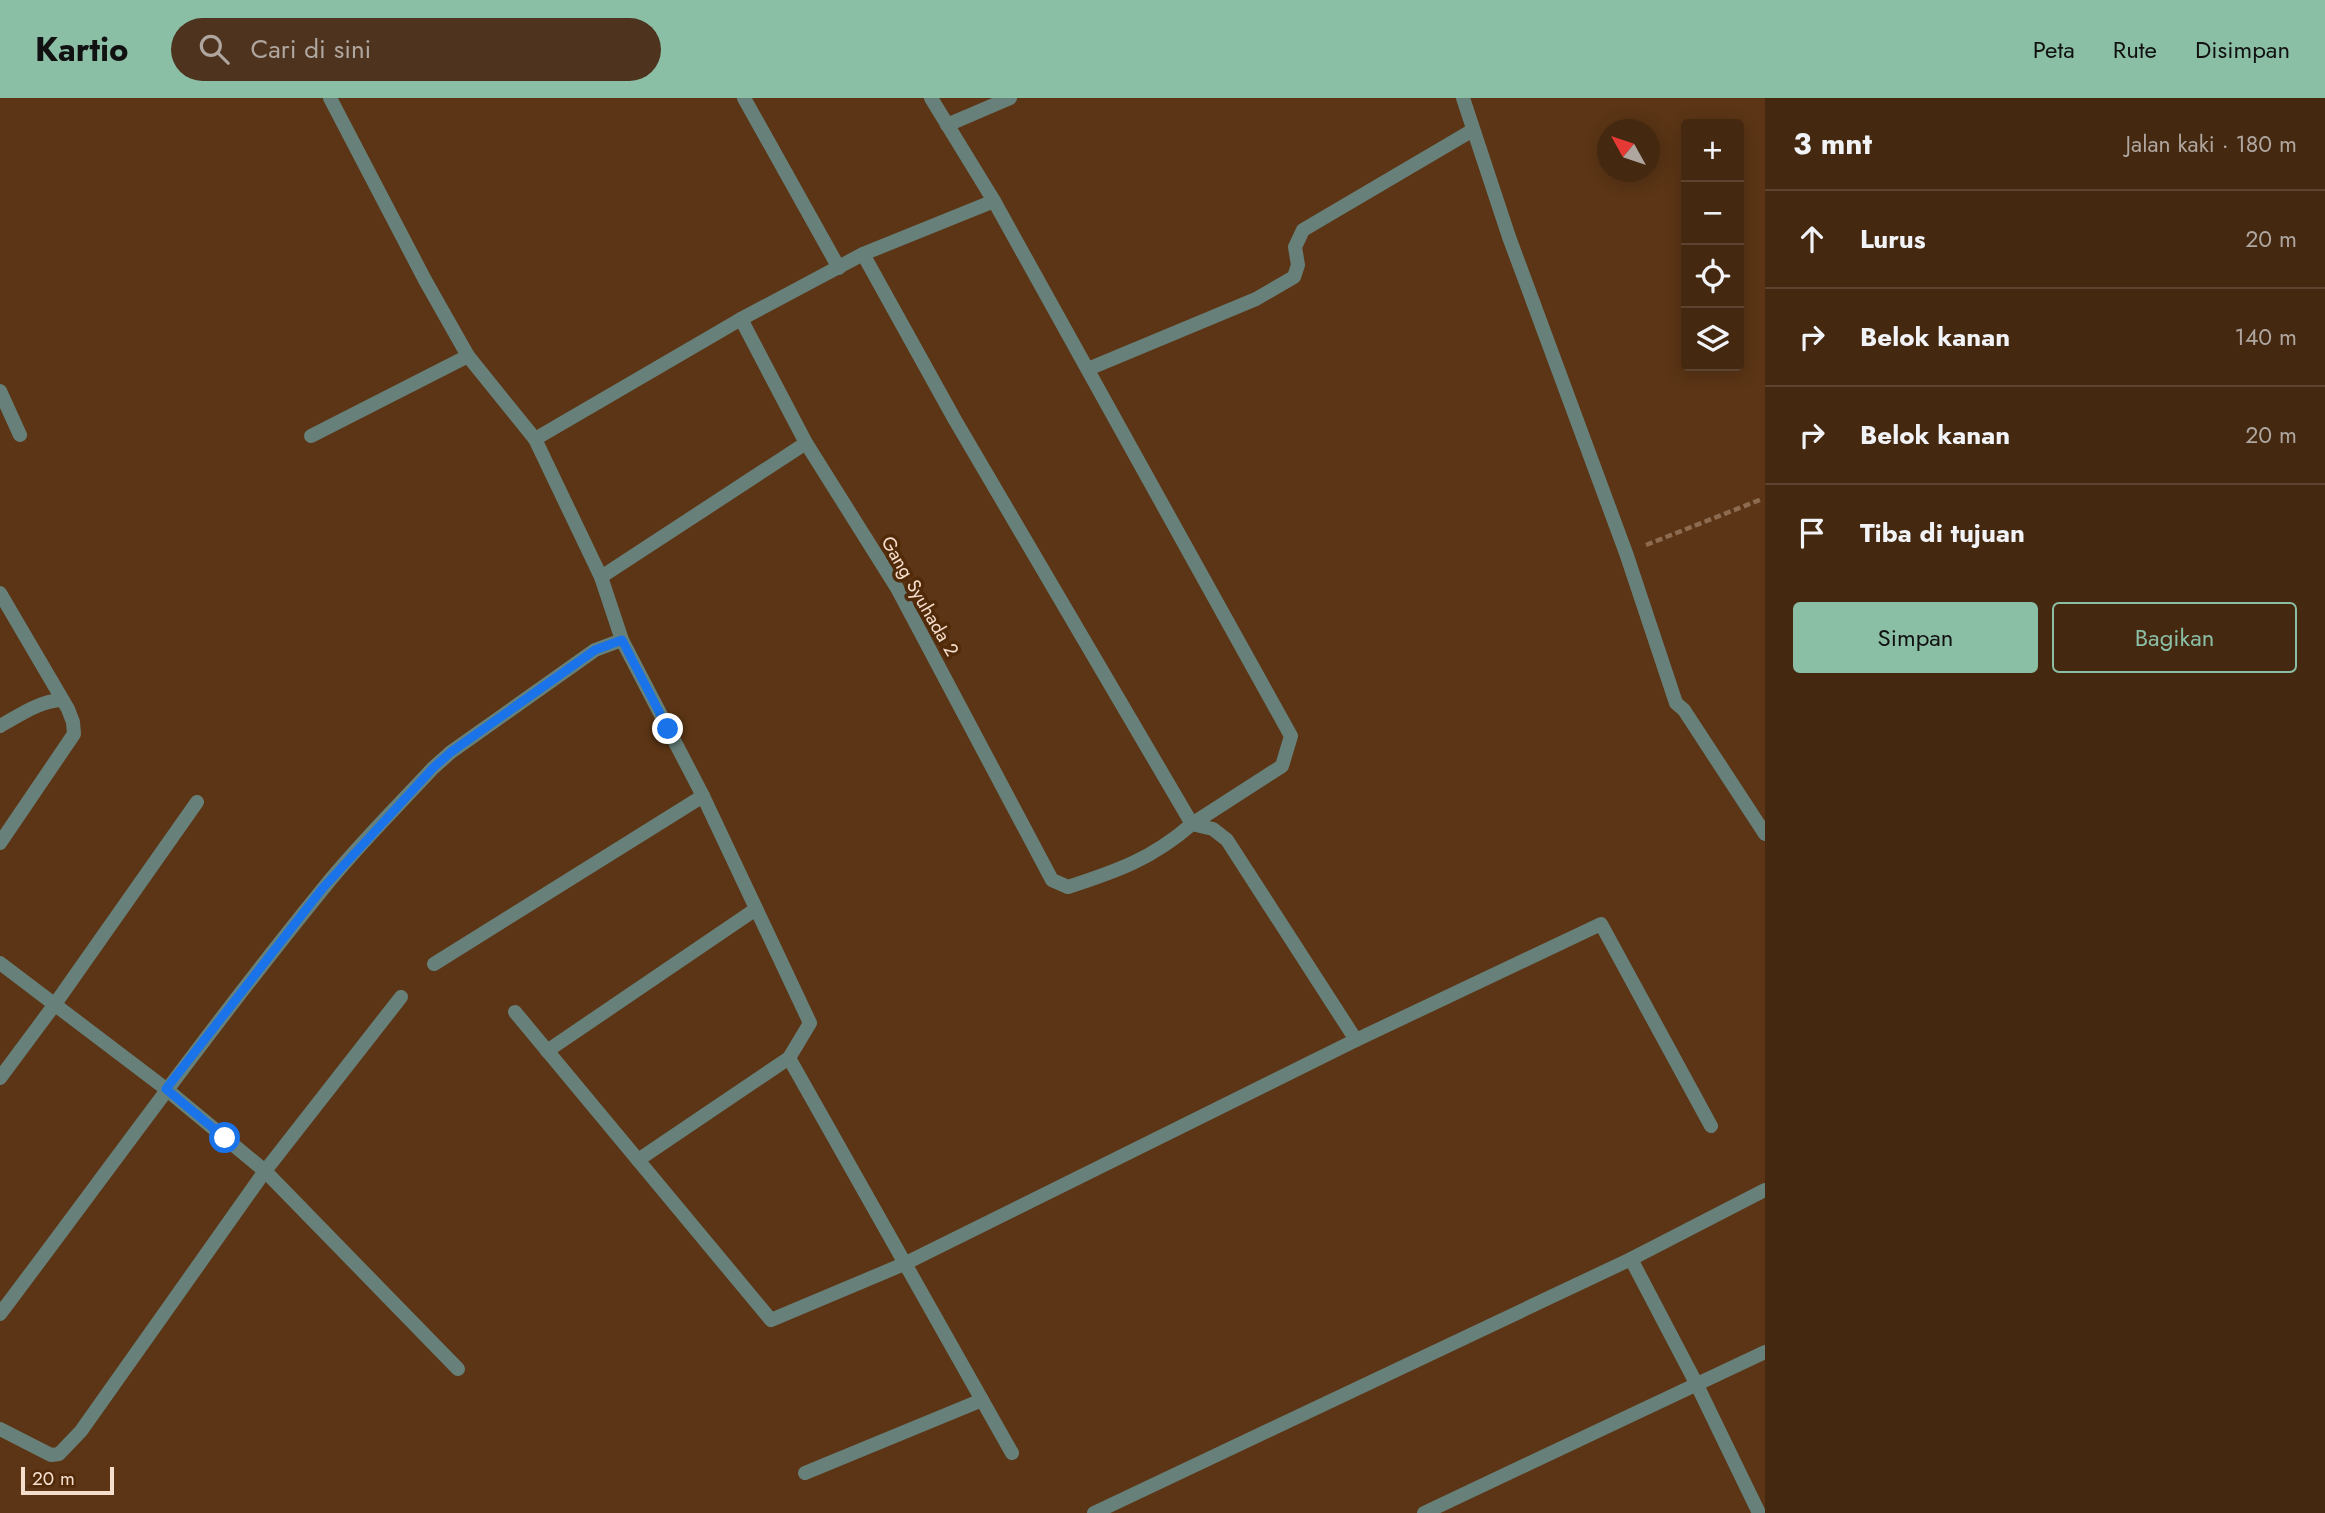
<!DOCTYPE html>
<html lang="id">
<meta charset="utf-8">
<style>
body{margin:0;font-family:Jost,sans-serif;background:#4e341e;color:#f1f3f6}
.controls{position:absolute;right:21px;top:21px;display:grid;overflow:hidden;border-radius:7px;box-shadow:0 4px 18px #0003}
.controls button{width:63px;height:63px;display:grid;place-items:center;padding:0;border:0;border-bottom:2px solid #5c4430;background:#442810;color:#f1f3f6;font:35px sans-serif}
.compass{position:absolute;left:1597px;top:21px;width:63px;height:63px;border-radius:50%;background:#442810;box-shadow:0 4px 18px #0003;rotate:310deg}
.scale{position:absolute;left:21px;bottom:18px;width:93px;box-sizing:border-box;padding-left:7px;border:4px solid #f6decd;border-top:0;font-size:19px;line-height:24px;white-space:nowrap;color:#f6decd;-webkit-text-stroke:5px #502a09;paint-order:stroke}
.stop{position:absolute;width:21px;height:21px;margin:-16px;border:5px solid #1a73e8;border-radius:50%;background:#fff}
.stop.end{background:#1a73e8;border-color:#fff;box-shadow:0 2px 7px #0008}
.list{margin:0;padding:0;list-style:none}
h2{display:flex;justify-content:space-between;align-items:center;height:91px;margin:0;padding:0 28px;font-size:30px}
h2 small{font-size:23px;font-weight:400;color:#afa69f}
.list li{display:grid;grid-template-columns:46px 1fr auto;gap:21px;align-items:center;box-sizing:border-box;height:98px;padding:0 28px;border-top:2px solid #5c4430}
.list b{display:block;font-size:26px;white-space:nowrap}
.list em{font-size:23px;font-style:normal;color:#afa69f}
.actions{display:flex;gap:14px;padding:21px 28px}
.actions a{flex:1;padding:16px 0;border:2px solid #8abfa5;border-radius:7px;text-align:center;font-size:24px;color:#8abfa5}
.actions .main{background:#8abfa5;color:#111}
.icon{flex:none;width:38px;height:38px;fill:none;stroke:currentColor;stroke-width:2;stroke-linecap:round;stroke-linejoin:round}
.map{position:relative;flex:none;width:1765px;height:1415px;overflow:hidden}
header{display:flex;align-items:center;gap:42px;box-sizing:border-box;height:98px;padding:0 35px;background:#8abfa5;color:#111}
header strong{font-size:33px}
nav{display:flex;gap:38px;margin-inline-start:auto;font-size:24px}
.search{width:490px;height:63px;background:#4e341e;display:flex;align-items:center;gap:18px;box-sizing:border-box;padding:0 24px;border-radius:38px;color:#afa69f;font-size:26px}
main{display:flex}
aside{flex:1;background:#442810}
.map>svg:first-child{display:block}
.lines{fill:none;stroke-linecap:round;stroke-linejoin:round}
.path{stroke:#8d6b50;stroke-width:4.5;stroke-dasharray:7 3.5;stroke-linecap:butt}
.minor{stroke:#67817a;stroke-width:14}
.route{stroke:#1a73e8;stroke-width:9}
.labels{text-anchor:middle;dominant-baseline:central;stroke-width:7;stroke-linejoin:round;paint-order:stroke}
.street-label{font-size:19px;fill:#f6decd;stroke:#502a09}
</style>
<header>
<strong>Kartio</strong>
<div class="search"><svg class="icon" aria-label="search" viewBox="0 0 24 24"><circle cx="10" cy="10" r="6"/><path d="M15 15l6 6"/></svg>Cari di sini</div>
<nav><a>Peta</a><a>Rute</a><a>Disimpan</a></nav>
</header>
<main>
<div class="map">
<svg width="1765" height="1415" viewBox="0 0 1765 1415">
<rect width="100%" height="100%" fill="#5b3515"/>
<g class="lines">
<!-- path -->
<polyline class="path" points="1646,447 1762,401"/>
<!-- minor -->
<g class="minor">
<polyline points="330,0 425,182 468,258 535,341 601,479 622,542 703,698 810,925 789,960 1012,1355"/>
<polyline points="744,0 839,170"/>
<polyline points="931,0 994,103"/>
<polyline points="1463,0 1509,139 1626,455 1676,605 1684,612 1765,736"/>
<polyline points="947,27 1010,0"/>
<path d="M741,221L806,345L897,490L1052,782L1068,789C1117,773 1152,761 1192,726L955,322L863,156"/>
<polyline points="1088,271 1256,201 1294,179 1298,167 1295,149 1303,132 1473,32"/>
<polyline points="0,293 20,337"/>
<polyline points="311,338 468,258"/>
<polyline points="535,341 741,221 863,156 994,103 1291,638 1282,668 1192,726 1213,731 1227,742 1356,942"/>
<polyline points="601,479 806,345"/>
<polyline points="0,495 68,611 73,624 74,636 0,745"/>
<path d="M0,628C20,617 39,603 62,602"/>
<polyline points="0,865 166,991 265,1073 458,1271"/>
<polyline points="434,866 703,698"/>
<polyline points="515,914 771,1222 904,1166 1356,942 1601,826 1711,1028"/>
<polyline points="547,953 756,811"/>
<polyline points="0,980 55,906 197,704"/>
<polyline points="638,1062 789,960"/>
<polyline points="1631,1161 1696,1285 1759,1415"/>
<path d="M0,1216C107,1074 210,930 322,792C356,749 396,710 433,670L451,654L595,552L622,542"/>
<polyline points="0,1331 51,1357 59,1356 81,1333 265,1073 401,899"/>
<polyline points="805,1375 982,1302"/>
<polyline points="1094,1415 1631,1161 1765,1092"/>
<polyline points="1424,1415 1765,1254"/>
</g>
</g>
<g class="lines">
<!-- route -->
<polyline class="route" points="225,1040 166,991 322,791 433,670 451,654 595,552 622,542 668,631"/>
</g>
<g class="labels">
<!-- street labels -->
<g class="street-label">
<text transform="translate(920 498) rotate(60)">Gang Syuhada 2</text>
</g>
</g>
</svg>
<div class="controls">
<button>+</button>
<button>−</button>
<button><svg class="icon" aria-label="locate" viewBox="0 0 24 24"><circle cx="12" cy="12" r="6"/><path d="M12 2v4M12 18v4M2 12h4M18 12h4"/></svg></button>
<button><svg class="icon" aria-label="layers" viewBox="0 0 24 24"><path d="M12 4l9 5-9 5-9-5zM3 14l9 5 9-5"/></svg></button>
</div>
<svg class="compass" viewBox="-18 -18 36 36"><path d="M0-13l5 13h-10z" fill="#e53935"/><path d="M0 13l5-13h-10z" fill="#afa69f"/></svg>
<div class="scale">20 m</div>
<div class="stop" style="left:225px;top:1040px"></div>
<div class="stop end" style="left:668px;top:631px"></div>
</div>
<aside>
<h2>3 mnt<small>Jalan kaki · 180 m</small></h2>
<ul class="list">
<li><svg class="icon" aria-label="ahead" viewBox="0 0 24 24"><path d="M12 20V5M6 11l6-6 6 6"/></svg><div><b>Lurus</b></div><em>20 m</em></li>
<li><svg class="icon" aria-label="right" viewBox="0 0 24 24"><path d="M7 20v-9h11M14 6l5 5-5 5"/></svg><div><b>Belok kanan</b></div><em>140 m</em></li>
<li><svg class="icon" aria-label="right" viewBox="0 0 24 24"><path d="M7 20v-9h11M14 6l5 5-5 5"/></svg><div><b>Belok kanan</b></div><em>20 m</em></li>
<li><svg class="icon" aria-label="arrive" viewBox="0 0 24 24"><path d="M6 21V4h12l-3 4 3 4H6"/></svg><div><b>Tiba di tujuan</b></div></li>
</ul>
<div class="actions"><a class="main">Simpan</a><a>Bagikan</a></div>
</aside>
</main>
